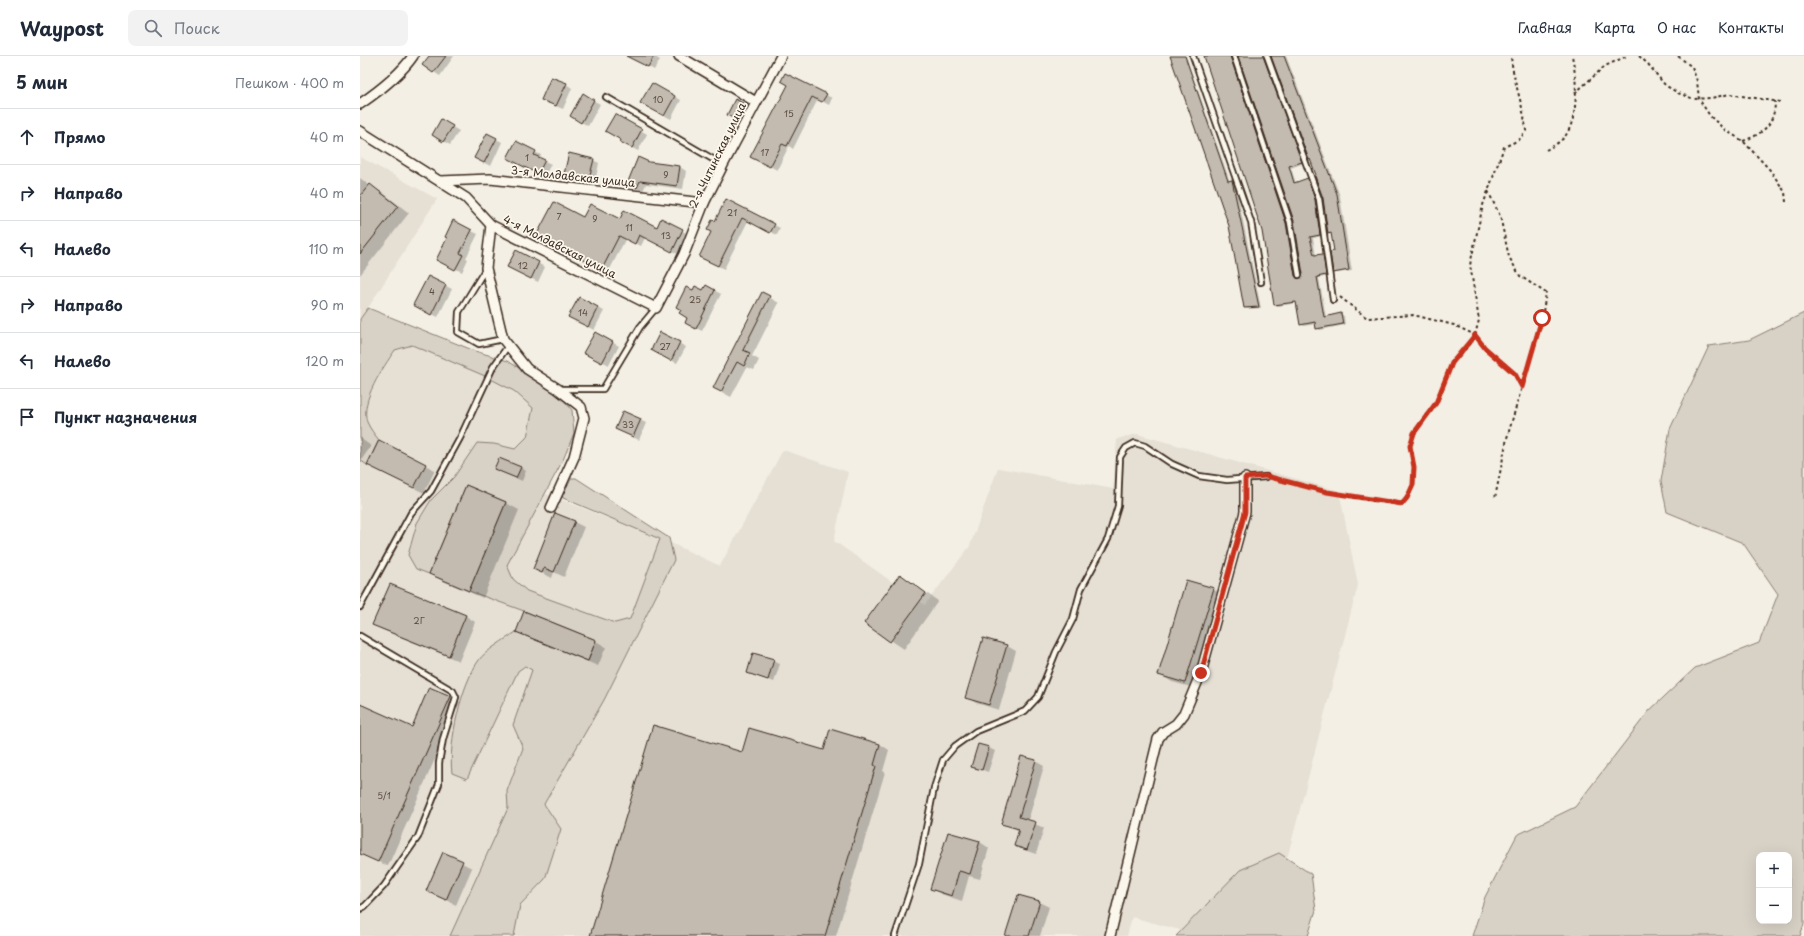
<!DOCTYPE html>
<html lang="ru">
<meta charset="utf-8">
<style>
body{margin:0;font-family:"Playpen Sans",sans-serif;background:#f2f2f3;color:#1f2937}
.controls{position:absolute;right:12px;bottom:12px;display:grid;overflow:hidden;border-radius:8px;box-shadow:0 4px 16px #0002}
.controls button{width:36px;height:36px;display:grid;place-items:center;padding:0;border:0;border-bottom:1px solid #e0e1e3;background:#fff;color:#1f2937;font:20px sans-serif}
.stop{position:absolute;width:12px;height:12px;margin:-9px;border:3px solid #c8321e;border-radius:50%;background:#fff}
.stop.end{background:#c8321e;border-color:#fff;box-shadow:0 1px 4px #0008}
.list{margin:0;padding:0;list-style:none}
h2{display:flex;justify-content:space-between;align-items:center;height:52px;margin:0;padding:0 16px;font-size:17px}
h2 small{font-size:13px;font-weight:400;color:#747a83}
.list li{display:grid;grid-template-columns:26px 1fr auto;gap:12px;align-items:center;box-sizing:border-box;height:56px;padding:0 16px;border-top:1px solid #e0e1e3}
.list b{display:block;font-size:15px;white-space:nowrap}
.list em{font-size:13px;font-style:normal;color:#747a83}
.icon{flex:none;width:22px;height:22px;fill:none;stroke:currentColor;stroke-width:2;stroke-linecap:round;stroke-linejoin:round}
.map{position:relative;flex:none;width:1444px;height:880px;overflow:hidden}
header{display:flex;align-items:center;gap:24px;box-sizing:border-box;height:56px;padding:0 20px;background:#fff;border-bottom:1px solid #e0e1e3}
header strong{font-size:19px}
nav{display:flex;gap:22px;margin-inline-start:auto;font-size:14px}
.search{width:280px;height:36px;background:#f2f2f3;display:flex;align-items:center;gap:10px;box-sizing:border-box;padding:0 14px;border-radius:8px;color:#747a83;font-size:15px}
main{display:flex}
aside{flex:1;background:#fff}
.map>svg:first-child{display:block}
.built{fill:#e5dfd4}
.green{fill:#d8d1c6;stroke:#8a7e72;fill-rule:evenodd}
.shadow{fill:#0003}
.building{fill:#c3bbb0;stroke:#3b2a1e}
.lines{fill:none;stroke-linecap:round;stroke-linejoin:round}
.lane-casing{stroke:#3b2a1e;stroke-width:8}
.street-casing{stroke:#3b2a1e;stroke-width:12}
.path{stroke:#3b2a1e;stroke-width:2;stroke-dasharray:3 3;stroke-linecap:butt}
.lane{stroke:#fbf7ec;stroke-width:4.5}
.street{stroke:#fbf7ec;stroke-width:9}
.route{stroke:#c8321e;stroke-width:5}
.labels{text-anchor:middle;dominant-baseline:central;stroke-width:3.5;stroke-linejoin:round;paint-order:stroke}
.number-label{font-size:9px;fill:#5d4e42}
.street-label{font-size:11px;fill:#3b2a1e;stroke:#fbf7ec}
</style>
<header>
<strong>Waypost</strong>
<div class="search"><svg class="icon" aria-label="search" viewBox="0 0 24 24"><circle cx="10" cy="10" r="6"/><path d="M15 15l6 6"/></svg>Поиск</div>
<nav><a>Главная</a><a>Карта</a><a>О нас</a><a>Контакты</a></nav>
</header>
<main>
<aside>
<h2>5 мин<small>Пешком · 400 m</small></h2>
<ul class="list">
<li><svg class="icon" aria-label="ahead" viewBox="0 0 24 24"><path d="M12 20V5M6 11l6-6 6 6"/></svg><div><b>Прямо</b></div><em>40 m</em></li>
<li><svg class="icon" aria-label="right" viewBox="0 0 24 24"><path d="M7 20v-9h11M14 6l5 5-5 5"/></svg><div><b>Направо</b></div><em>40 m</em></li>
<li><svg class="icon" aria-label="left" viewBox="0 0 24 24"><path d="M17 20v-9H6M10 6l-5 5 5 5"/></svg><div><b>Налево</b></div><em>110 m</em></li>
<li><svg class="icon" aria-label="right" viewBox="0 0 24 24"><path d="M7 20v-9h11M14 6l5 5-5 5"/></svg><div><b>Направо</b></div><em>90 m</em></li>
<li><svg class="icon" aria-label="left" viewBox="0 0 24 24"><path d="M17 20v-9H6M10 6l-5 5 5 5"/></svg><div><b>Налево</b></div><em>120 m</em></li>
<li><svg class="icon" aria-label="arrive" viewBox="0 0 24 24"><path d="M6 21V4h12l-3 4 3 4H6"/></svg><div><b>Пункт назначения</b></div></li>
</ul>
</aside>
<div class="map">
<svg width="1444" height="880" viewBox="0 0 1444 880">
<rect width="100%" height="100%" fill="#f3efe4"/>
<filter id="ink" filterUnits="userSpaceOnUse"><feTurbulence type="fractalNoise" baseFrequency=".025" numOctaves="2"/><feDisplacementMap in="SourceGraphic" scale="8" xChannelSelector="R" yChannelSelector="G"/><feConvolveMatrix kernelMatrix="1 2 1 2 8 2 1 2 1" color-interpolation-filters="sRGB"/></filter>
<g filter="url(#ink)">
<!-- built -->
<polygon class="built" points="0,101 77,143 8,252 197,340 160,428 300,482 360,510 423,394 488,416 474,485 565,549 610,490 638,412 753,433 757,383 777,378 979,435 998,529 928,799 885,880 842,880 772,861 767,880 0,880"/>
<!-- green -->
<g class="green">
<path d="M8,252L115,295L148,305L199,338L212,354L214,377L203,404L147,509L153,523L167,535L255,567L270,563L300,483L203,442L201,434L209,422H216L309,482L314,504L244,644L184,748L201,773L185,823L160,849L154,880H90L148,752L147,735L163,692L153,669L172,614L165,610L158,615L107,723L92,717C88,687 101,629 119,604C124,596 147,582 156,576L228,605L236,584L164,555L109,535L146,446L106,429L69,518L56,513L48,499L57,467L71,444L94,421L117,387L134,388L155,393L167,381L173,352L154,335L125,320L52,289L35,294C23,312 0,344 7,366C10,373 15,379 19,384L7,409L0,404V387L2,383L0,382V263Z"/>
<path d="M1444,257V868L1440,880H1112L1125,841L1157,779L1215,751L1289,655L1335,612L1399,587L1418,538L1383,487L1307,456L1301,425L1310,373L1349,290L1389,284ZM1399,799H1429V865H1399Z"/>
<polygon points="919,797 951,818 956,854 948,880 816,880 880,814"/>
</g>
<!-- shadow -->
<g class="shadow">
<polygon points="70,0 94,0 80,20 63,9"/>
<polygon points="271,0 294,0 300,4 294,14"/>
<polygon points="812,0 826,0 870,126 875,126 901,252 888,253 885,252 870,170"/>
<polygon points="845,0 875,0 929,169 939,223 943,221 935,165 879,0 907,0 944,107 931,112 936,127 947,124 950,125 958,146 963,180 953,182 956,200 963,199 965,200 968,220 959,222 966,261 981,258 984,260 985,269 960,274 957,272 957,268 944,270 941,268 937,247 918,250 915,248 903,175"/>
<polygon points="912,0 926,0 980,140 992,215 977,217 974,216 975,196 972,179 968,177 964,142 958,120 949,103"/>
<polygon points="206,28 212,32 203,53 188,47"/>
<polygon points="292,28 321,44 311,63 282,47"/>
<polygon points="430,29 466,39 472,42 469,49 458,43 433,93 429,90 417,114 398,104"/>
<polygon points="223,39 240,48 228,70 211,60"/>
<polygon points="382,48 388,51 382,66 374,62"/>
<polygon points="255,59 287,78 278,95 261,86"/>
<polygon points="82,65 99,75 90,89 73,79"/>
<polygon points="136,83 142,86 131,110 122,106"/>
<polygon points="175,96 181,99 180,103 191,108 184,121 154,106"/>
<polygon points="233,104 239,107 235,126 212,121 205,117"/>
<polygon points="289,107 320,111 326,115 323,133 286,128 283,135 268,128"/>
<polygon points="0,122 10,130 22,136 49,157 0,219"/>
<polygon points="366,145 420,172 417,179 388,165 364,213 346,204 356,167"/>
<polygon points="224,163 260,164 297,172 302,164 328,178 318,198 285,182 281,190 266,182 249,215 184,183"/>
<polygon points="93,166 118,178 106,202 108,203 102,216 84,207"/>
<polygon points="156,196 185,211 178,226 155,214"/>
<polygon points="86,230 92,233 78,261 60,252"/>
<polygon points="346,230 361,238 342,275 332,270 329,262 334,235 343,236"/>
<polygon points="402,237 419,247 392,300 399,304 394,314 387,311 371,341 354,332"/>
<polygon points="238,252 244,255 234,274 216,265"/>
<polygon points="235,277 259,290 249,309 225,296"/>
<polygon points="300,277 326,291 317,307 298,298"/>
<polygon points="280,364 286,367 279,384 262,376"/>
<polygon points="0,382 11,390 0,406"/>
<polygon points="19,386 75,414 64,437 8,409"/>
<polygon points="160,411 166,415 162,425 135,413"/>
<polygon points="106,431 146,447 159,454 123,542 83,525 70,518"/>
<polygon points="214,466 224,471 204,521 194,516 192,522 174,513"/>
<polygon points="540,519 578,545 544,593 505,567"/>
<polygon points="30,529 106,560 115,566 99,605 23,574 14,569"/>
<polygon points="853,533 866,541 838,633 812,626 799,618"/>
<polygon points="165,556 236,585 246,591 238,610 167,581 157,575"/>
<polygon points="647,590 656,595 639,654 616,647 606,641"/>
<polygon points="394,598 420,608 414,626 389,617"/>
<polygon points="90,641 100,646 28,810 0,798 0,649 52,672"/>
<polygon points="520,688 529,694 523,715 525,716 476,880 231,880 383,697 464,695"/>
<polygon points="629,692 635,695 628,716 612,710"/>
<polygon points="675,705 684,710 668,765 684,772 676,798 664,794 655,789 660,775 642,767"/>
<polygon points="588,777 620,786 629,792 620,823 609,820 602,845 581,838 572,833"/>
<polygon points="84,798 112,812 96,849 67,835"/>
<polygon points="679,846 689,851 680,880 646,880"/>
</g>
<!-- building -->
<g class="building">
<polygon points="69,0 86,0 73,17 62,9"/>
<polygon points="266,0 294,0 288,11"/>
<polygon points="810,0 825,0 868,125 872,124 899,251 884,252 869,170"/>
<polygon points="844,0 870,0 926,167 935,220 939,223 943,218 934,165 878,0 903,0 942,106 929,110 934,127 948,122 955,144 960,179 950,181 954,199 963,198 966,219 957,221 964,261 981,257 983,268 956,273 955,266 940,269 936,246 914,249 902,175"/>
<polygon points="911,0 924,0 977,138 989,214 973,217 970,196 974,195 971,177 968,178 963,142 955,120 956,119 950,103 949,104"/>
<polygon points="425,17 467,38 462,46 452,41 427,90 422,88 410,111 390,101 428,29 421,25"/>
<polygon points="191,21 207,27 196,50 181,44"/>
<polygon points="292,27 315,40 304,60 280,47"/>
<polygon points="223,37 234,44 221,67 210,60"/>
<polygon points="375,43 383,47 375,63 367,59"/>
<polygon points="255,58 282,73 272,92 260,86 261,84 245,75"/>
<polygon points="81,63 93,70 83,86 72,79"/>
<polygon points="127,77 137,82 124,107 114,102"/>
<polygon points="156,85 176,95 174,99 185,104 178,118 147,102"/>
<polygon points="209,97 234,103 229,123 204,118"/>
<polygon points="278,101 289,106 320,110 317,130 280,125 277,132 267,128"/>
<polygon points="10,128 38,150 0,198 0,140"/>
<polygon points="366,143 415,168 410,177 382,162 358,210 339,201 351,176 347,174 352,164 355,165"/>
<polygon points="194,146 223,161 230,148 260,163 264,154 297,171 301,162 323,173 312,196 279,179 275,188 259,180 242,213 176,180"/>
<polygon points="93,164 112,174 100,197 103,199 95,214 76,204 87,182 85,181"/>
<polygon points="156,194 179,206 171,223 147,211"/>
<polygon points="68,220 86,229 71,259 53,249"/>
<polygon points="346,229 355,234 336,273 325,267 327,262 319,257 321,254 316,251 326,231 333,234 335,230 343,234"/>
<polygon points="402,236 410,240 383,294 390,297 384,310 377,306 361,336 353,332"/>
<polygon points="219,241 238,251 228,271 208,261"/>
<polygon points="235,276 253,286 242,307 223,297"/>
<polygon points="300,276 320,286 311,305 291,294"/>
<polygon points="263,355 281,363 273,381 255,373"/>
<polygon points="19,384 66,408 54,432 7,409"/>
<polygon points="139,402 161,411 156,422 134,413"/>
<polygon points="106,429 146,446 109,535 69,518"/>
<polygon points="195,457 215,465 194,516 184,512 182,517 173,513"/>
<polygon points="540,518 566,537 530,586 504,567"/>
<polygon points="826,524 854,532 825,627 798,619"/>
<polygon points="30,528 106,559 89,600 12,569"/>
<polygon points="164,555 236,584 228,605 156,576"/>
<polygon points="623,582 647,589 629,649 605,642"/>
<polygon points="393,597 414,603 408,624 387,617"/>
<polygon points="69,631 91,640 18,806 0,798 0,648 52,671"/>
<polygon points="293,669 382,696 389,672 464,694 470,673 520,688 514,709 516,710 465,880 230,880"/>
<polygon points="618,688 629,691 622,714 611,711"/>
<polygon points="661,700 676,704 659,761 676,766 667,794 654,790 659,773 641,768"/>
<polygon points="588,776 620,785 610,818 599,815 592,840 570,833"/>
<polygon points="83,796 103,805 86,844 66,835"/>
<polygon points="658,839 680,845 669,880 645,880"/>
</g>
<g class="lines">
<defs>
<g id="lane">
<polyline points="833,0 891,166 901,226"/>
<polyline points="874,0 930,166 939,219"/>
<polyline points="907,0 959,143 973,244"/>
<polyline points="246,41 363,109"/>
<polyline points="126,212 99,256 98,276 119,288 143,283"/>
<polyline points="201,333 243,333 280,271 296,252"/>
<polyline points="0,551 51,457 71,435 100,382 133,311 148,290"/>
<polyline points="0,580 93,635 96,641 83,683 79,707 79,728 58,781 24,830 5,850 0,853"/>
<polyline points="535,880 559,808 574,732 583,704 595,690 616,675 665,655 678,641 696,596 713,563 721,533 748,483 758,450 760,401 766,392 775,387 785,390 812,408 839,420 867,424 906,421"/>
</g>
<g id="street">
<polyline points="319,0 396,46"/>
<path d="M0,48C19,35 40,19 53,0"/>
<polyline points="0,75 106,142 131,169 296,252 324,198 344,147 363,109 421,0"/>
<polyline points="80,125 130,123 344,147"/>
<polyline points="131,169 126,212 143,283 167,313 198,333 221,351 224,362 214,401 191,452"/>
<polyline points="750,880 798,683 803,676 816,668 824,658 841,617 885,456 885,422"/>
</g>
</defs>
<!-- lane casing -->
<use href="#lane" class="lane-casing"/>
<!-- street casing -->
<use href="#street" class="street-casing"/>
<!-- path -->
<g class="path">
<polyline points="1279,0 1288,8 1305,29 1318,37 1334,43 1351,42 1370,38 1420,46"/>
<polyline points="1318,0 1332,11 1337,25 1339,43 1350,60 1365,74 1383,85 1410,114 1425,136 1426,146"/>
<polyline points="1215,37 1245,10 1267,0"/>
<path d="M1383,85C1403,78 1415,68 1415,45"/>
<path d="M1186,94C1193,90 1201,86 1206,79C1219,59 1217,22 1212,0"/>
<polyline points="1128,135 1140,160 1149,201 1160,220 1186,237 1182,262 1147,382 1135,442"/>
<polyline points="980,241 1007,262 1053,259 1094,269 1115,279 1125,292 1155,318 1161,330"/>
<path d="M912,422C955,433 997,444 1041,448L1047,442L1053,429L1054,411L1050,390L1054,377L1076,347L1092,307L1106,292L1115,279L1119,264L1110,209L1123,149L1144,91L1159,84L1166,75C1164,50 1153,26 1151,0"/>
</g>
<!-- lane -->
<use href="#lane" class="lane"/>
<!-- street -->
<use href="#street" class="street"/>
</g>
</g>
<g class="lines" filter="url(#ink)">
<!-- route -->
<polyline class="route" points="841,617 885,456 885,422 906,420 967,436 1042,448 1047,442 1053,429 1054,411 1050,390 1054,377 1076,347 1092,307 1115,279 1125,292 1155,318 1162,331 1182,262"/>
</g>
<g class="labels">
<!-- number labels -->
<g class="number-label">
<text x="298" y="43">10</text>
<text x="429" y="57">15</text>
<text x="405" y="96">17</text>
<text x="167" y="101">1</text>
<text x="306" y="118">9</text>
<text x="372" y="156">21</text>
<text x="199" y="160">7</text>
<text x="235" y="162">9</text>
<text x="269" y="171">11</text>
<text x="306" y="179">13</text>
<text x="163" y="209">12</text>
<text x="72" y="235">4</text>
<text x="335" y="243">25</text>
<text x="223" y="256">14</text>
<text x="305" y="290">27</text>
<text x="268" y="368">33</text>
<text x="59" y="564">2Г</text>
<text x="24" y="739">5/1</text>
</g>
<!-- street labels -->
<g class="street-label">
<text transform="translate(357 99) rotate(-64)">2-я Читинская улица</text>
<text transform="translate(213 120) rotate(6)">3-я Молдавская улица</text>
<text transform="translate(200 190) rotate(27)">4-я Молдавская улица</text>
</g>
</g>
</svg>
<div class="controls">
<button>+</button>
<button>−</button>
</div>
<div class="stop" style="left:1182px;top:262px"></div>
<div class="stop end" style="left:841px;top:617px"></div>
</div>
</main>
